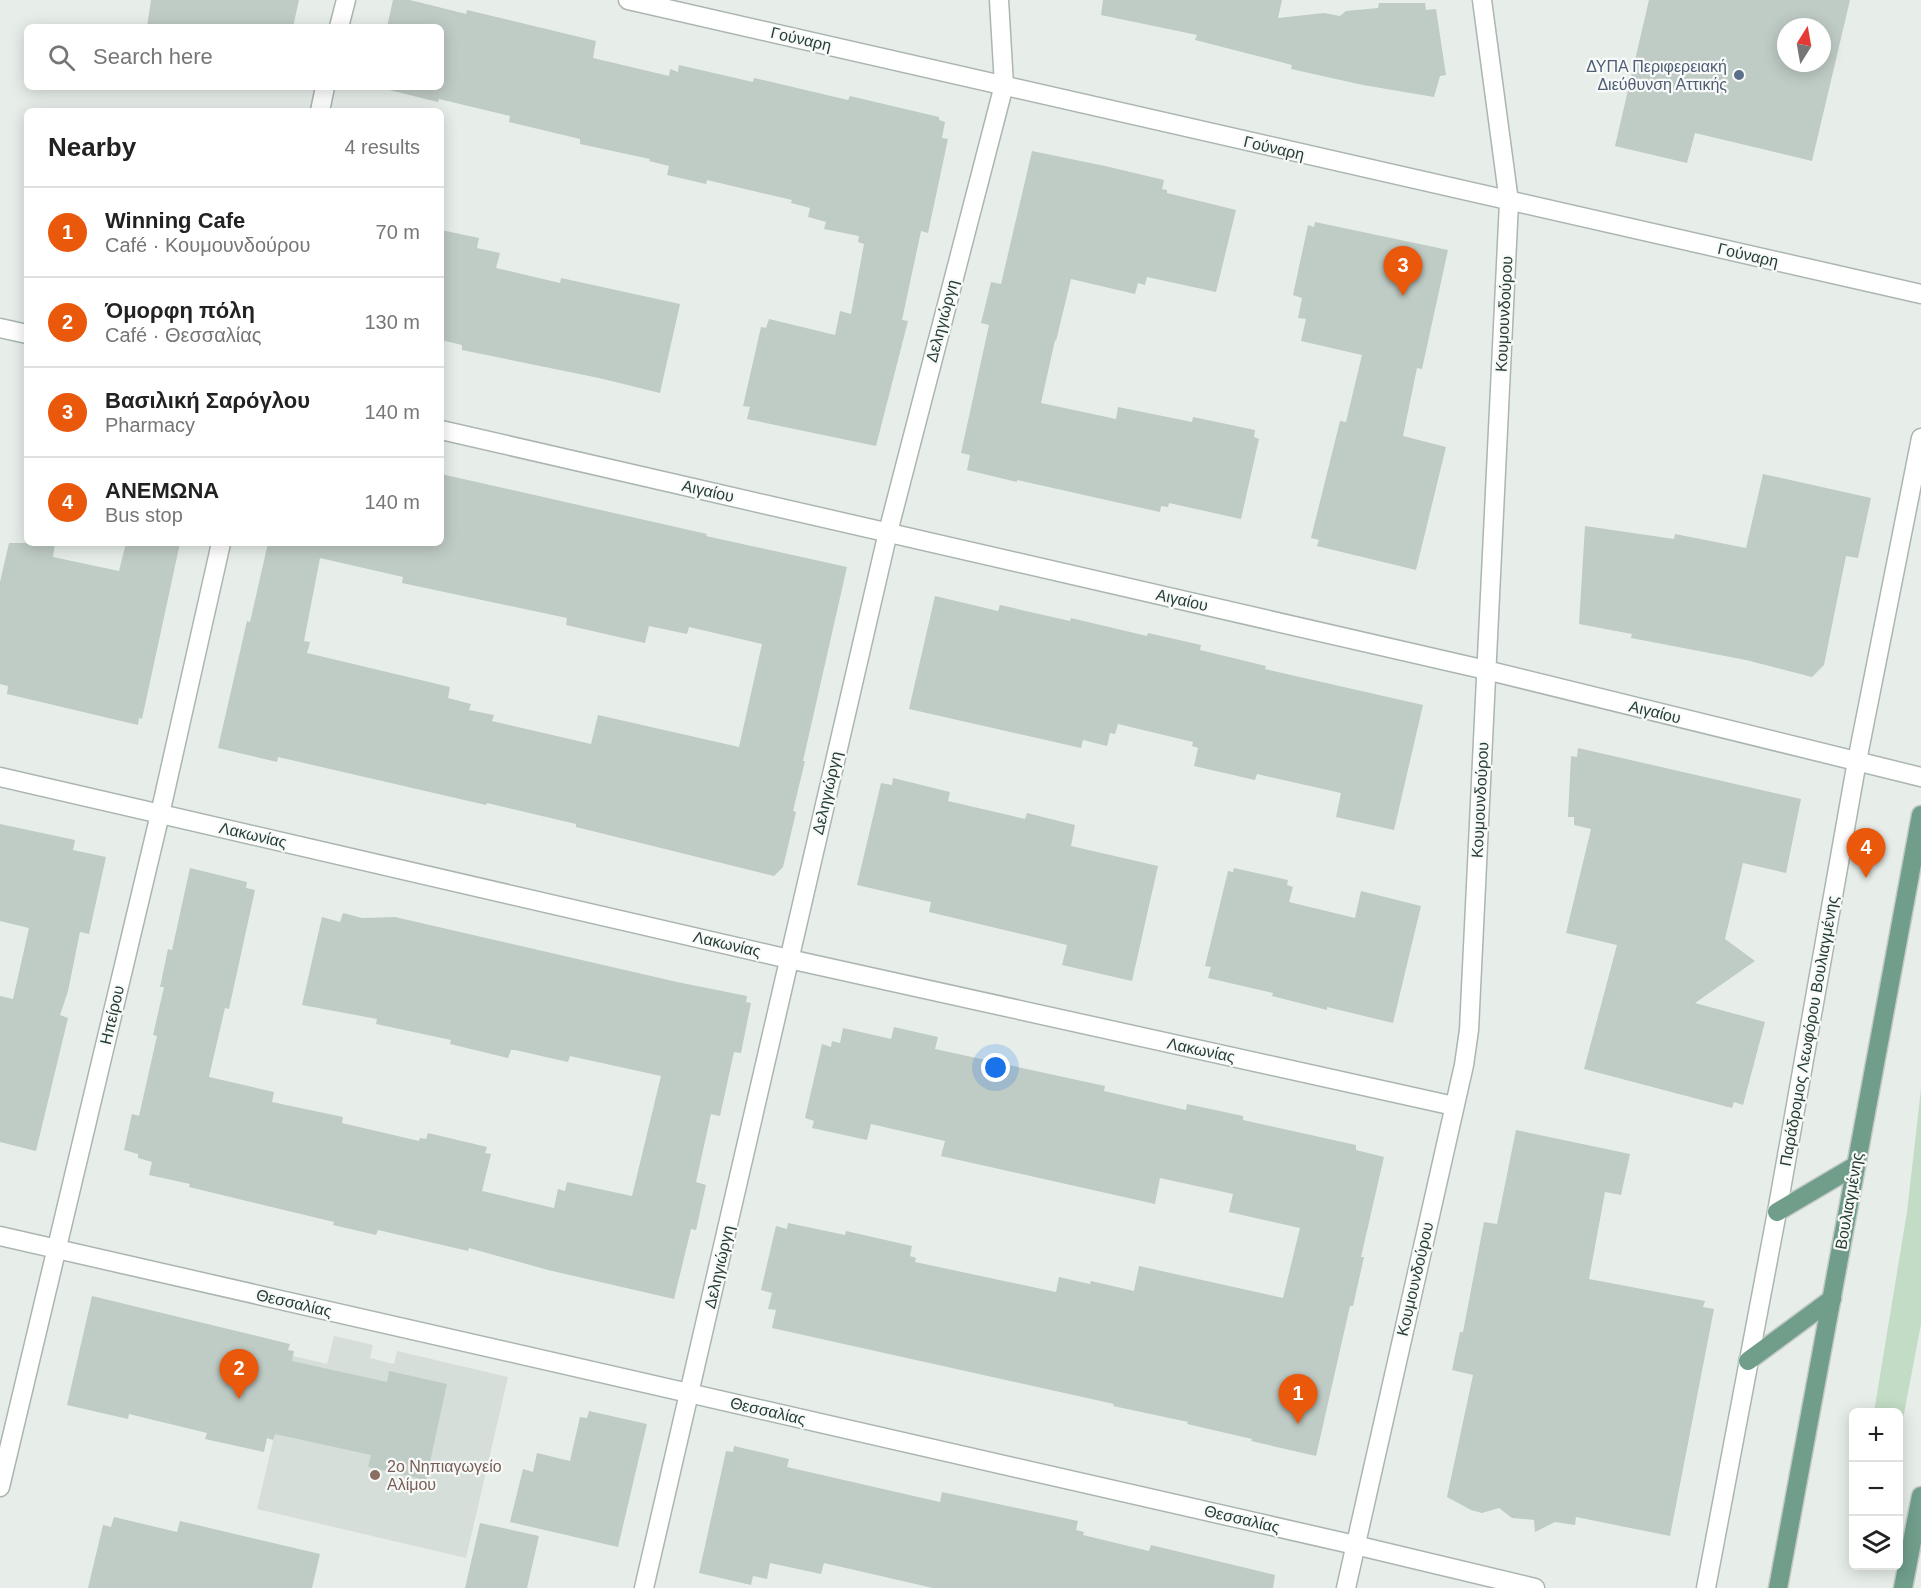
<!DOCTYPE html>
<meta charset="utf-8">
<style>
body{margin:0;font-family:Helvetica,sans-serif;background:#f2f2f2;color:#222}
.controls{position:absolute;right:18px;bottom:18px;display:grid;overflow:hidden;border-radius:9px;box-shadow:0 3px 15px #0003}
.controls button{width:54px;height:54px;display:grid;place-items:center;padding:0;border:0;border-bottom:2px solid #e0e0e0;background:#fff;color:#222;font:30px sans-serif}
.compass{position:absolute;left:1777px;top:18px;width:54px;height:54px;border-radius:50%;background:#fff;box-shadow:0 3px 15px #0003;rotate:11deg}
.you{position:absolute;left:996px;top:1068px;width:21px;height:21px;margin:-15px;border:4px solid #fff;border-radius:50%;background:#1a73e8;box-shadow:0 0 0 9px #1a73e833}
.badge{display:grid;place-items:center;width:39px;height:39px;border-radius:50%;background:#ea580c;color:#fff;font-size:20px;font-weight:700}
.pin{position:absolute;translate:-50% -50px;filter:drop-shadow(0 2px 3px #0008)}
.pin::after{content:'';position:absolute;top:32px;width:21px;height:18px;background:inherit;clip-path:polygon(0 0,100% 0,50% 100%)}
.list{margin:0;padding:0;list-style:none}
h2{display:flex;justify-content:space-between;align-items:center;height:78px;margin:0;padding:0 24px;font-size:26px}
h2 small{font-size:20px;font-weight:400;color:#767676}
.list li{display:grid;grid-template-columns:39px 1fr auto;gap:18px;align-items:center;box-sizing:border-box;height:90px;padding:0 24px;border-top:2px solid #e0e0e0}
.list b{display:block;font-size:22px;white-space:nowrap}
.list p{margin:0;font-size:20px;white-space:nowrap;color:#767676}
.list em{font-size:20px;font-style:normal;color:#767676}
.icon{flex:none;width:33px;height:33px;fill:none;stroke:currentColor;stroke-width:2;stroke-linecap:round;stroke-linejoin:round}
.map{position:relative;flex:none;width:1921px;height:1588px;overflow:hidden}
.search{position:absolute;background:#fff;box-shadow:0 3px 15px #0003;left:24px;top:24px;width:420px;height:66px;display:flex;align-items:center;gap:15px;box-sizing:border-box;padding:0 21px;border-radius:9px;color:#767676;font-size:22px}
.panel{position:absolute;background:#fff;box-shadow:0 3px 15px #0003;left:24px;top:108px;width:420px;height:438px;border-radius:9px}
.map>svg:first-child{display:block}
.built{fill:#d5ded8}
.green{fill:#c2dcc5}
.building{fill:#bfcbc5;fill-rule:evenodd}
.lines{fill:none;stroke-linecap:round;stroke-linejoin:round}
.minor-casing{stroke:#aab6af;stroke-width:21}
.tertiary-casing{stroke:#aab6af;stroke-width:21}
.primary-casing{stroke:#c3c9c6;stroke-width:21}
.minor{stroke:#fff;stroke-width:18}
.tertiary{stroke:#fff;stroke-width:18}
.primary{stroke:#709e8b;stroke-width:18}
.service-dot{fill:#5c6f8a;stroke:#f7faf8;stroke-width:2}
.education-dot{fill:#8d6e63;stroke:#f7faf8;stroke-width:2}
.labels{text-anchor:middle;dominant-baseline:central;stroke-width:4.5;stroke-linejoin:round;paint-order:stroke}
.street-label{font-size:16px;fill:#273e34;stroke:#f7faf8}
.service-label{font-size:16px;fill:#4e5e75;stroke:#f7faf8;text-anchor:end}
.education-label{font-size:16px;fill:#785e54;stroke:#f7faf8;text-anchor:start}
</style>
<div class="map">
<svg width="1921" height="1588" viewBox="0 0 1921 1588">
<rect width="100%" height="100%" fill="#e7eee9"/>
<!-- built -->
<polygon class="built" points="334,1336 373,1345 370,1358 394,1364 397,1351 508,1377 466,1558 257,1509 293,1356 327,1364"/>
<!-- green -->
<polygon class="green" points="1921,1089 1921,1324 1899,1440 1898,1412 1874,1412 1907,1212"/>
<!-- building -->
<g class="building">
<polygon points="151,0 299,0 293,27 147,27"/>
<polygon points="393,0 410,0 466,14 467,10 596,41 593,58 669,76 670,69 678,72 679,65 753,82 754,78 848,100 850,96 939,117 939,120 945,122 942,138 948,139 928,233 921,231 902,320 908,321 876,446 747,419 750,407 743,406 761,327 766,328 769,319 835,335 840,311 851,314 864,244 858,242 859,236 824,229 826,222 808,217 810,208 791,203 792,200 707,180 706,184 667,175 669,166 649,161 650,159 580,144 580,139 509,122 510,116 439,99 438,102 377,87 441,87 441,27 387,27"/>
<polygon points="1103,0 1282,0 1278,18 1324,13 1340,16 1346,11 1378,8 1379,3 1425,3 1426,10 1436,9 1446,75 1440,76 1434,97 1363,85 1291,69 1292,65 1195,40 1197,35 1101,15"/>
<path d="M1649,0H1850L1812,161L1695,133L1687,163L1615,146ZM1786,27H1822V63H1786Z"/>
<polygon points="1032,151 1105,166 1164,180 1162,189 1167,190 1167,193 1236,210 1216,292 1147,277 1145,285 1138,283 1135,294 1071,279 1056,341 1055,340 1041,403 1116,419 1118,407 1192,422 1193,417 1255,430 1254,437 1259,439 1241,519 1169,503 1168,507 1161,506 1160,512 1017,480 1017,482 967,470 970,455 961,453 989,325 981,323 991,282 1001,284"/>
<polygon points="1315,222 1448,250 1422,369 1417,368 1403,436 1446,447 1416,570 1317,546 1319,540 1311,538 1340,421 1346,422 1362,355 1301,341 1306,319 1298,318 1302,298 1293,295 1308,225 1314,227"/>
<polygon points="441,230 479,238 477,248 500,253 496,268 560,283 561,278 680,304 660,393 599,378 462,350 462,345 441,340"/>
<path d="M441,474L707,534L706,536L847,567L803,761H805L793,811L796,812L785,859L783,867L774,876L576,827V824L487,803L486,805L278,757L277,762L218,748L247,621L250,622L268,543H441ZM320,558L403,577L402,583L567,618L566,625L645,643L649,626L687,634L689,627L762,644L739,747L598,715L591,744L492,721L494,715L469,710L471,704L448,698L450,687L307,653L310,642L304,641Z"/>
<polygon points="1763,474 1871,498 1858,558 1846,556 1824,665 1812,677 1746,660 1631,638 1632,634 1579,624 1585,526 1674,539 1675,534 1746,548"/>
<polygon points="9,543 55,543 53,557 119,571 126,543 180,543 142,719 139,718 138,725 7,694 8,686 0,684 0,582"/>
<polygon points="935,596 998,611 1000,605 1070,621 1071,618 1147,636 1148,633 1201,645 1200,650 1266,666 1265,669 1423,705 1394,830 1336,817 1341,793 1257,774 1255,780 1194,766 1198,748 1192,746 1193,742 1118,724 1115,734 1110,733 1107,746 1083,740 1081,748 909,709"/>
<polygon points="1578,748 1801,799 1786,873 1743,863 1725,939 1755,961 1695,1003 1765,1022 1743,1105 1734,1102 1732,1108 1584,1069 1617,945 1566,933 1591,829 1574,825 1574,817 1568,817 1571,756 1577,757"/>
<polygon points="893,778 950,792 948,801 1025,819 1027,813 1075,825 1071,846 1158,866 1132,981 1062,965 1067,945 929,912 931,902 857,885 881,783 892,785"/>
<polygon points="0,824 75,840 73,850 106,857 89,934 80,932 68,991 60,1015 68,1018 36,1151 0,1142 0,996 13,999 29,928 0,921"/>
<polygon points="190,868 247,882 246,888 255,890 229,1009 225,1008 209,1077 274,1092 272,1102 343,1117 342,1123 419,1141 420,1138 426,1139 428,1133 487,1147 485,1153 491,1154 482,1191 554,1208 558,1189 565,1191 567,1182 632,1196 661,1076 570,1056 568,1062 515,1050 511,1050 508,1058 450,1044 451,1040 376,1024 377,1019 302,1005 322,917 340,922 343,913 362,918 395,917 677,982 747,996 746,1002 751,1003 741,1053 734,1052 720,1116 711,1114 696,1182 706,1185 696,1230 691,1229 674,1299 548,1270 469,1248 468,1251 378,1230 376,1235 333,1225 334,1222 189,1187 190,1184 149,1175 152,1162 138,1158 138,1154 124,1150 132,1114 139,1116 157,1036 153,1035 164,987 160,987 168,949 172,950"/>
<polygon points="1234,868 1288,880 1287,885 1293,887 1289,902 1355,918 1361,891 1421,906 1393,1023 1327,1007 1327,1010 1272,996 1273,993 1208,978 1211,967 1205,966 1228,871 1233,872"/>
<polygon points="894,1027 938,1037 935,1049 1105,1086 1104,1091 1186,1110 1187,1104 1243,1116 1243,1120 1356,1145 1356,1150 1384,1157 1361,1257 1364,1257 1353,1306 1350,1306 1316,1456 1251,1441 1252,1439 1187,1424 1188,1422 1113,1406 1114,1404 772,1328 776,1310 768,1309 772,1293 761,1290 776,1226 787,1229 788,1223 845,1235 846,1231 912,1246 910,1256 916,1258 915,1262 1056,1292 1059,1277 1090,1284 1091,1281 1134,1291 1139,1266 1283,1298 1300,1228 1229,1212 1233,1194 1160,1178 1155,1204 941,1156 945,1141 871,1124 867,1140 812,1128 814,1121 805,1118 822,1044 831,1047 832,1041 840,1043 843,1028 891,1039"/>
<polygon points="1516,1130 1630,1154 1621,1195 1605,1192 1589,1279 1705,1301 1703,1307 1714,1309 1670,1536 1576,1517 1575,1525 1555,1522 1535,1532 1534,1520 1512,1518 1499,1508 1482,1513 1471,1510 1447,1497 1473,1375 1452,1370 1460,1332 1463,1332 1484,1222 1497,1224"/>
<polygon points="92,1296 290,1344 288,1350 294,1351 292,1361 387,1382 389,1371 447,1384 426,1480 368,1467 371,1455 275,1434 273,1440 267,1438 264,1452 205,1439 207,1433 129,1414 128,1419 67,1405"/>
<polygon points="589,1411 647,1424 618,1547 510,1522 523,1469 533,1472 537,1453 570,1461 580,1417 587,1418"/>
<polygon points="734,1446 789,1459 787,1467 940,1502 942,1492 1078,1521 1076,1530 1084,1532 1083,1535 1149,1551 1151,1545 1275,1575 1273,1588 933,1588 824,1563 821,1574 770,1563 767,1579 753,1576 751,1585 699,1573 726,1451 733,1452"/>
<polygon points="114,1517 177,1532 180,1521 320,1554 312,1588 88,1588 103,1525 111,1527"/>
<polygon points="480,1523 539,1536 527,1588 465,1588"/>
</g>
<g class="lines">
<defs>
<g id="minor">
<polyline points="628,0 1921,294"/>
<polyline points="339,27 346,0"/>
<polyline points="320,111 325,87"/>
<polyline points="0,328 27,334"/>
<polyline points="441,430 1486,670 1921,777"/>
<polyline points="0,777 789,959 1454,1106"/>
<polyline points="0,1236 1355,1545 1535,1588"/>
<polyline points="0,1487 160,814 221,543"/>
<polyline points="644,1588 888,532 1004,85 999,0"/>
<polyline points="1346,1588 1464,1065 1469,1030 1509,202 1482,0"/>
</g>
<polyline id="tertiary" points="1706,1588 1777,1212 1857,761 1921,438"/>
<g id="primary">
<polyline points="1777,1212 1855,1166"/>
<polyline points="1748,1361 1832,1299"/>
<polyline points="1778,1588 1921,815"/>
<polyline points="1903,1588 1921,1496"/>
</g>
</defs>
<!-- minor casing -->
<use href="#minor" class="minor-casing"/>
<!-- tertiary casing -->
<use href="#tertiary" class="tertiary-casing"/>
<!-- primary casing -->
<use href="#primary" class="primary-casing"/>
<!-- minor -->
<use href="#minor" class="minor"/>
<!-- tertiary -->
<use href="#tertiary" class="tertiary"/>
<!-- primary -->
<use href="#primary" class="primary"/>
</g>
<!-- markers -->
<circle class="service-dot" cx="1739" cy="75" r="6"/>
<circle class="education-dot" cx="375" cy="1475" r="6"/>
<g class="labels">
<!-- street labels -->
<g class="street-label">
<text transform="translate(801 39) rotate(13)">Γούναρη</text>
<text transform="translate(1274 148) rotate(13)">Γούναρη</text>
<text transform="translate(1748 255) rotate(13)">Γούναρη</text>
<text transform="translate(1504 314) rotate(-87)">Κουμουνδούρου</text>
<text transform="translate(942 321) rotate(-75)">Δεληγιώργη</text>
<text transform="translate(708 491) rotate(13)">Αιγαίου</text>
<text transform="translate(1182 600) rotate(13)">Αιγαίου</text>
<text transform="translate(1655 712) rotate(14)">Αιγαίου</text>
<text transform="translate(827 793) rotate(-77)">Δεληγιώργη</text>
<text transform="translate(1480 800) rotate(-87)">Κουμουνδούρου</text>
<text transform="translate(253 835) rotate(13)">Λακωνίας</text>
<text transform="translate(727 944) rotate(13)">Λακωνίας</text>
<text transform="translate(112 1015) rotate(-77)">Ηπείρου</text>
<text transform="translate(1809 1031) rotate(-80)">Παράδρομος Λεωφόρου Βουλιαγμένης</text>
<text transform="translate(1201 1050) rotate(12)">Λακωνίας</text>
<text transform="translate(1849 1201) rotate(-80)">Βουλιαγμένης</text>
<text transform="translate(719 1267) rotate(-77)">Δεληγιώργη</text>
<text transform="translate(1415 1279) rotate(-77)">Κουμουνδούρου</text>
<text transform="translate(294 1303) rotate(13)">Θεσσαλίας</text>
<text transform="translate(768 1411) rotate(13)">Θεσσαλίας</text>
<text transform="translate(1242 1519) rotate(13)">Θεσσαλίας</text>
</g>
<!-- service labels -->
<g class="service-label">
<text x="1727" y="66">ΔΥΠΑ Περιφερειακή<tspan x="1727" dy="18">Διεύθυνση Αττικής</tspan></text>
</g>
<!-- education labels -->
<g class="education-label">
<text x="387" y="1466">2ο Νηπιαγωγείο<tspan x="387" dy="18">Αλίμου</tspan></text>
</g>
</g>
</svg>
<div class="controls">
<button>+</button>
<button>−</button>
<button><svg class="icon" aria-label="layers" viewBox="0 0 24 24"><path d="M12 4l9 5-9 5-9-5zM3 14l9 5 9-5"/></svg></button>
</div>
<svg class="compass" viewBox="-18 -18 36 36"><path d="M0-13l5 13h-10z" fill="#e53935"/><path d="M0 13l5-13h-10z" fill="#767676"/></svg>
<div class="you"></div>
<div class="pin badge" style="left:1298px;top:1424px">1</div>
<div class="pin badge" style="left:239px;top:1399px">2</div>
<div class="pin badge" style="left:1403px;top:296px">3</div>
<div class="pin badge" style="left:1866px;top:878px">4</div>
<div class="search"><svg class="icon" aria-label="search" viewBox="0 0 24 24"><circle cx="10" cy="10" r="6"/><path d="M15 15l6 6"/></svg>Search here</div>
<section class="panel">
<h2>Nearby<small>4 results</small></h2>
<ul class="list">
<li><span class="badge">1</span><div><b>Winning Cafe</b><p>Café · Κουμουνδούρου</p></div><em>70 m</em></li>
<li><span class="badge">2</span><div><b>Όμορφη πόλη</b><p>Café · Θεσσαλίας</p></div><em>130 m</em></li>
<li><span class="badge">3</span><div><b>Βασιλική Σαρόγλου</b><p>Pharmacy</p></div><em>140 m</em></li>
<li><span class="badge">4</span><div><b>ΑΝΕΜΩΝΑ</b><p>Bus stop</p></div><em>140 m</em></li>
</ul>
</section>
</div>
